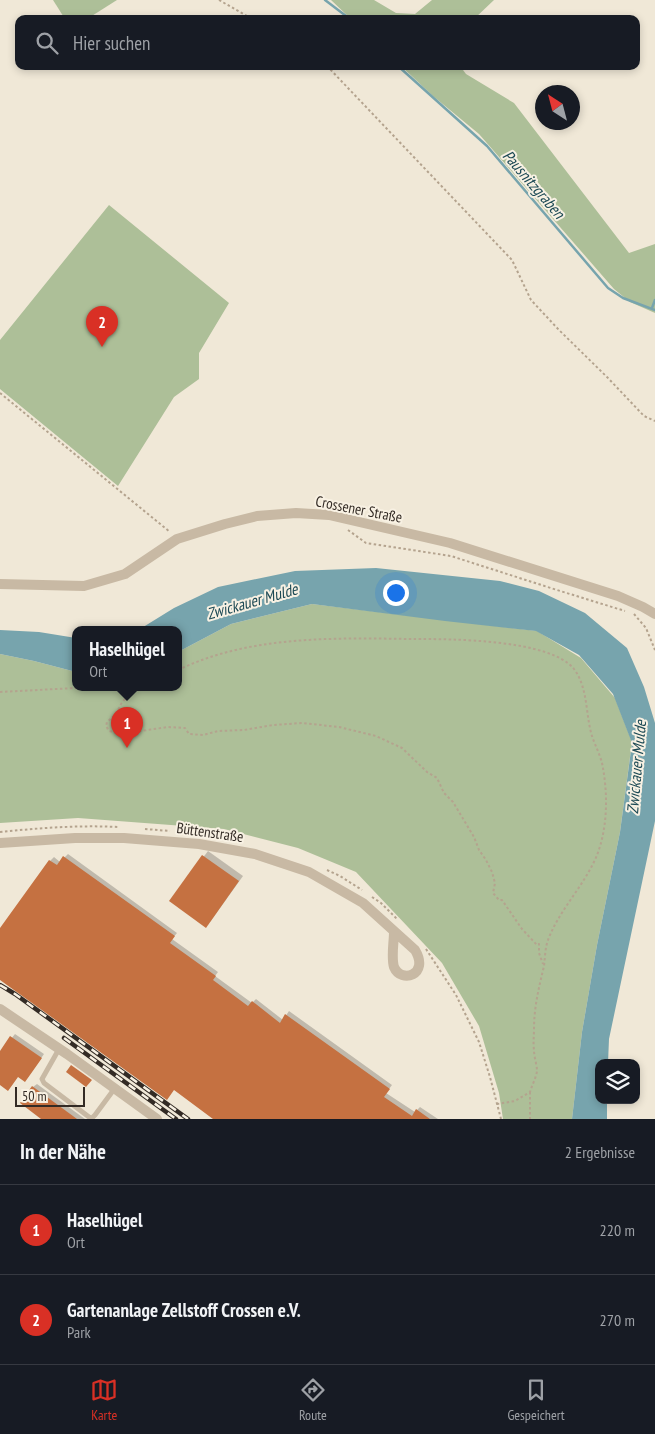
<!DOCTYPE html>
<html lang="de">
<meta charset="utf-8">
<style>
body{margin:0;font-family:"PT Sans Narrow",sans-serif;background:#20242c;color:#f1f3f6}
.controls{position:absolute;right:15px;bottom:15px;display:grid;overflow:hidden;border-radius:10px;box-shadow:0 2px 8px #0003}
.controls button{width:45px;height:45px;display:grid;place-items:center;padding:0;border:0;border-bottom:1px solid #363941;background:#171b24;color:#f1f3f6;font:25px sans-serif}
.compass{position:absolute;left:535px;top:85px;width:45px;height:45px;border-radius:50%;background:#171b24;box-shadow:0 2px 8px #0003;rotate:324deg}
.scale{position:absolute;left:15px;bottom:12px;width:70px;box-sizing:border-box;padding-left:5px;border:2px solid #332b25;border-top:0;font-size:14px;line-height:18px;white-space:nowrap;color:#332b25;-webkit-text-stroke:4px #f8f1e3;paint-order:stroke}
.you{position:absolute;left:395px;top:592px;width:18px;height:18px;margin:-12px;border:4px solid #fff;border-radius:50%;background:#1a73e8;box-shadow:0 0 0 8px #1a73e833}
.badge{display:grid;place-items:center;width:32px;height:32px;border-radius:50%;background:#d93025;color:#fff;font-size:16px;font-weight:700}
.pin{position:absolute;translate:-50% -41px;filter:drop-shadow(0 1px 2px #0008)}
.pin::after{content:'';position:absolute;top:26px;width:18px;height:15px;background:inherit;clip-path:polygon(0 0,100% 0,50% 100%)}
.popup{position:absolute;left:72px;top:626px;width:110px;height:65px;box-sizing:border-box;display:grid;place-content:center;border-radius:10px;background:#171b24;filter:drop-shadow(0 1px 4px #0005);font-size:16px;white-space:nowrap;color:#9ea1a6}
.popup b{font-size:19px;color:#f1f3f6}
.popup::after{content:'';position:absolute;left:50%;top:100%;margin-left:-10px;border:10px solid transparent;border-top-color:#171b24}
.list{margin:0;padding:0;list-style:none}
h2{display:flex;justify-content:space-between;align-items:center;height:65px;margin:0;padding:0 20px;font-size:21px}
h2 small{font-size:16px;font-weight:400;color:#9ea1a6}
.list li{display:grid;grid-template-columns:32px 1fr auto;gap:15px;align-items:center;box-sizing:border-box;height:90px;padding:0 20px;border-top:1px solid #363941}
.list b{display:block;font-size:19px;white-space:nowrap}
.list p{margin:0;font-size:16px;white-space:nowrap;color:#9ea1a6}
.list em{font-size:16px;font-style:normal;color:#9ea1a6}
.icon{flex:none;width:28px;height:28px;fill:none;stroke:currentColor;stroke-width:2;stroke-linecap:round;stroke-linejoin:round}
.map{position:relative;flex:none;width:655px;height:1119px;overflow:hidden}
.search{position:absolute;background:#171b24;box-shadow:0 2px 8px #0003;left:15px;right:15px;top:15px;height:55px;display:flex;align-items:center;gap:12px;box-sizing:border-box;padding:0 18px;border-radius:10px;color:#9ea1a6;font-size:19px}
.sheet{height:245px;background:#171b24}
nav{display:flex;justify-content:space-around;align-items:center;box-sizing:border-box;height:70px;border-top:1px solid #363941;background:#171b24;font-size:14px;color:#9ea1a6}
nav a{display:grid;justify-items:center;gap:2px}
nav .on{color:#d93025}
.map>svg:first-child{display:block}
.green{fill:#adbf98}
.water{fill:#77a4ad}
.shadow{fill:#0003}
.lines{fill:none;stroke-linecap:round;stroke-linejoin:round}
.stream{stroke:#77a4ad;stroke-width:2.5}
.building{fill:#c57141}
.path{stroke:#b4a38e;stroke-width:2;stroke-dasharray:2.5 2.5;stroke-linecap:butt}
.service{stroke:#c8b9a4;stroke-width:5}
.minor{stroke:#c8b9a4;stroke-width:10}
.rail-casing{stroke:#332b25;stroke-width:4.5}
.rail{stroke:#f8f1e3;stroke-width:2.5;stroke-dasharray:8;stroke-linecap:butt}
.labels{text-anchor:middle;dominant-baseline:central;stroke-width:4;stroke-linejoin:round;paint-order:stroke}
.street-label{font-size:15px;fill:#332b25;stroke:#f8f1e3}
.water-label{font-size:16px;font-style:italic;fill:#1c4954;stroke:#f8f1e3}
</style>
<div class="map">
<svg width="655" height="1119" viewBox="0 0 655 1119">
<rect width="100%" height="100%" fill="#f0e8d7"/>
<!-- green -->
<g class="green">
<polygon points="53,0 117,0 87,19 65,19"/>
<polygon points="331,0 374,0 396,13 415,14 432,0 494,0 474,19 351,19"/>
<polygon points="401,66 460,66 466,74 514,103 629,253 655,244 655,313 630,302 614,289 479,134 433,96"/>
<polygon points="109,205 229,303 199,353 199,379 174,397 118,486 0,389 0,340"/>
<polygon points="312,604 537,631 581,658 615,698 632,742 620,832 597,945 582,1032 572,1119 503,1119 499,1093 479,1026 442,963 356,872 298,848 224,829 78,818 0,823 0,654 34,661 76,672 76,687 178,687 178,652 231,624"/>
</g>
<!-- water -->
<g class="water">
<polygon points="376,568 500,581 539,591 585,613 627,648 644,687 655,723 655,821 609,1039 608,1063 599,1063 599,1100 607,1100 607,1119 572,1119 582,1032 597,945 620,832 632,743 613,694 579,655 536,631 445,621 312,604 231,624 178,652 178,629 140,629 174,608 218,587 295,571"/>
<polygon points="0,630 39,632 76,638 76,672 34,661 0,654"/>
</g>
<!-- shadow -->
<g class="shadow">
<polygon points="208,851 243,876 210,922 170,901"/>
<polygon points="68,854 177,933 172,939 218,972 215,976 252,1003 256,999 283,1020 289,1011 392,1085 386,1093 415,1112 420,1107 438,1119 214,1119 175,1089 0,978 0,930 50,861 54,857 60,862"/>
<polygon points="15,1034 44,1054 28,1077 18,1076 8,1090 0,1084 0,1053"/>
<polygon points="37,1084 85,1119 43,1119 33,1087"/>
</g>
<g class="lines">
<!-- stream -->
<g class="stream">
<polyline points="325,0 350,19"/>
<polyline points="398,66 487,146 608,288 623,298 655,310"/>
<polyline points="652,308 655,300"/>
</g>
</g>
<!-- building -->
<g class="building">
<polygon points="202,855 239,881 206,928 169,901"/>
<polygon points="63,856 175,936 170,943 216,976 213,980 248,1006 252,1001 280,1023 285,1014 390,1089 384,1097 412,1116 416,1109 430,1119 213,1119 174,1090 167,1100 0,980 0,928 49,860 57,865"/>
<polygon points="10,1036 42,1058 25,1082 18,1077 8,1091 0,1085 0,1051"/>
<polygon points="71,1065 92,1080 86,1087 66,1072"/>
<polygon points="32,1086 77,1119 41,1119 20,1103"/>
</g>
<g class="lines">
<!-- path -->
<g class="path">
<polyline points="219,0 252,19"/>
<polyline points="327,66 512,260 531,300 559,330 607,377 644,416 655,421"/>
<polyline points="0,393 170,532"/>
<polyline points="348,530 366,543 451,556 557,590 625,611"/>
<polyline points="634,614 646,628 655,650"/>
<path d="M178,670C251,635 335,638 413,639C450,639 550,639 574,669C589,689 585,717 593,739C596,747 600,755 602,763C608,792 608,827 597,855C585,885 559,910 548,940C545,948 545,958 544,966C539,987 534,1007 534,1029C534,1036 533,1043 534,1050C534,1057 537,1065 537,1071C536,1078 532,1085 530,1092L515,1101L497,1104"/>
<polyline points="134,687 121,704 116,714 107,722 106,726 109,731 120,734 168,727 185,728 189,734 203,735 218,731 244,730 273,725 302,723 339,727 376,736 402,748 427,772 437,778 444,793 453,802 474,837 479,850 486,860 492,872 495,883 493,893 499,900 502,900 522,929 537,945 539,944 539,953 543,964"/>
<polyline points="0,692 94,687"/>
<polyline points="145,829 170,831"/>
<path d="M0,832C39,828 79,825 118,827"/>
<polyline points="327,870 340,876 362,890"/>
<polyline points="372,897 381,903 398,920"/>
<polyline points="426,949 456,995 479,1042 490,1077 501,1119"/>
<polyline points="530,1092 530,1119"/>
</g>
<!-- service -->
<polyline class="service" points="59,1049 42,1079 44,1083 89,1117 92,1118 95,1115 115,1088"/>
<!-- minor -->
<g class="minor">
<polyline points="0,584 84,586 125,574 177,539 225,524 257,516 296,513 329,515 450,543 618,596 643,607 655,614"/>
<path d="M0,843L75,838H124L199,844L255,854L309,872L363,903L415,950C430,975 401,984 394,967C391,957 394,942 394,932"/>
<polyline points="0,1009 67,1054 157,1119"/>
</g>
<defs>
<g id="rail">
<polyline points="0,985 15,994 188,1119"/>
<polyline points="64,1038 176,1119"/>
</g>
</defs>
<!-- rail casing -->
<use href="#rail" class="rail-casing"/>
<!-- rail -->
<use href="#rail" class="rail"/>
</g>
<g class="labels">
<!-- street labels -->
<g class="street-label">
<text transform="translate(359 509) rotate(11)">Crossener Straße</text>
<text transform="translate(210 832) rotate(8)">Büttenstraße</text>
</g>
<!-- water labels -->
<g class="water-label">
<text transform="translate(534 184) rotate(49)">Pausnitzgraben</text>
<text transform="translate(252 601) rotate(-16)">Zwickauer Mulde</text>
<text transform="translate(636 767) rotate(-85)">Zwickauer Mulde</text>
</g>
</g>
</svg>
<div class="controls">
<button><svg class="icon" aria-label="layers" viewBox="0 0 24 24"><path d="M12 4l9 5-9 5-9-5zM3 14l9 5 9-5"/></svg></button>
</div>
<svg class="compass" viewBox="-18 -18 36 36"><path d="M0-13l5 13h-10z" fill="#e53935"/><path d="M0 13l5-13h-10z" fill="#9ea1a6"/></svg>
<div class="scale">50 m</div>
<div class="you"></div>
<div class="pin badge" style="left:127px;top:748px">1</div>
<div class="popup"><b>Haselhügel</b>Ort</div>
<div class="pin badge" style="left:102px;top:347px">2</div>
<div class="search"><svg class="icon" aria-label="search" viewBox="0 0 24 24"><circle cx="10" cy="10" r="6"/><path d="M15 15l6 6"/></svg>Hier suchen</div>
</div>
<section class="sheet">
<h2>In der Nähe<small>2 Ergebnisse</small></h2>
<ul class="list">
<li><span class="badge">1</span><div><b>Haselhügel</b><p>Ort</p></div><em>220 m</em></li>
<li><span class="badge">2</span><div><b>Gartenanlage Zellstoff Crossen e.V.</b><p>Park</p></div><em>270 m</em></li>
</ul>
</section>
<nav>
<a class="on"><svg class="icon" aria-label="map" viewBox="0 0 24 24"><path d="M3 6l6-2 6 2 6-2v14l-6 2-6-2-6 2zM9 4v14M15 6v14"/></svg>Karte</a>
<a><svg class="icon" aria-label="directions" viewBox="0 0 24 24"><path d="M12 3l9 9-9 9-9-9zM9 14v-3h6M13 9l2 2-2 2"/></svg>Route</a>
<a><svg class="icon" aria-label="saved" viewBox="0 0 24 24"><path d="M7 4h10v16l-5-4-5 4z"/></svg>Gespeichert</a>
</nav>
